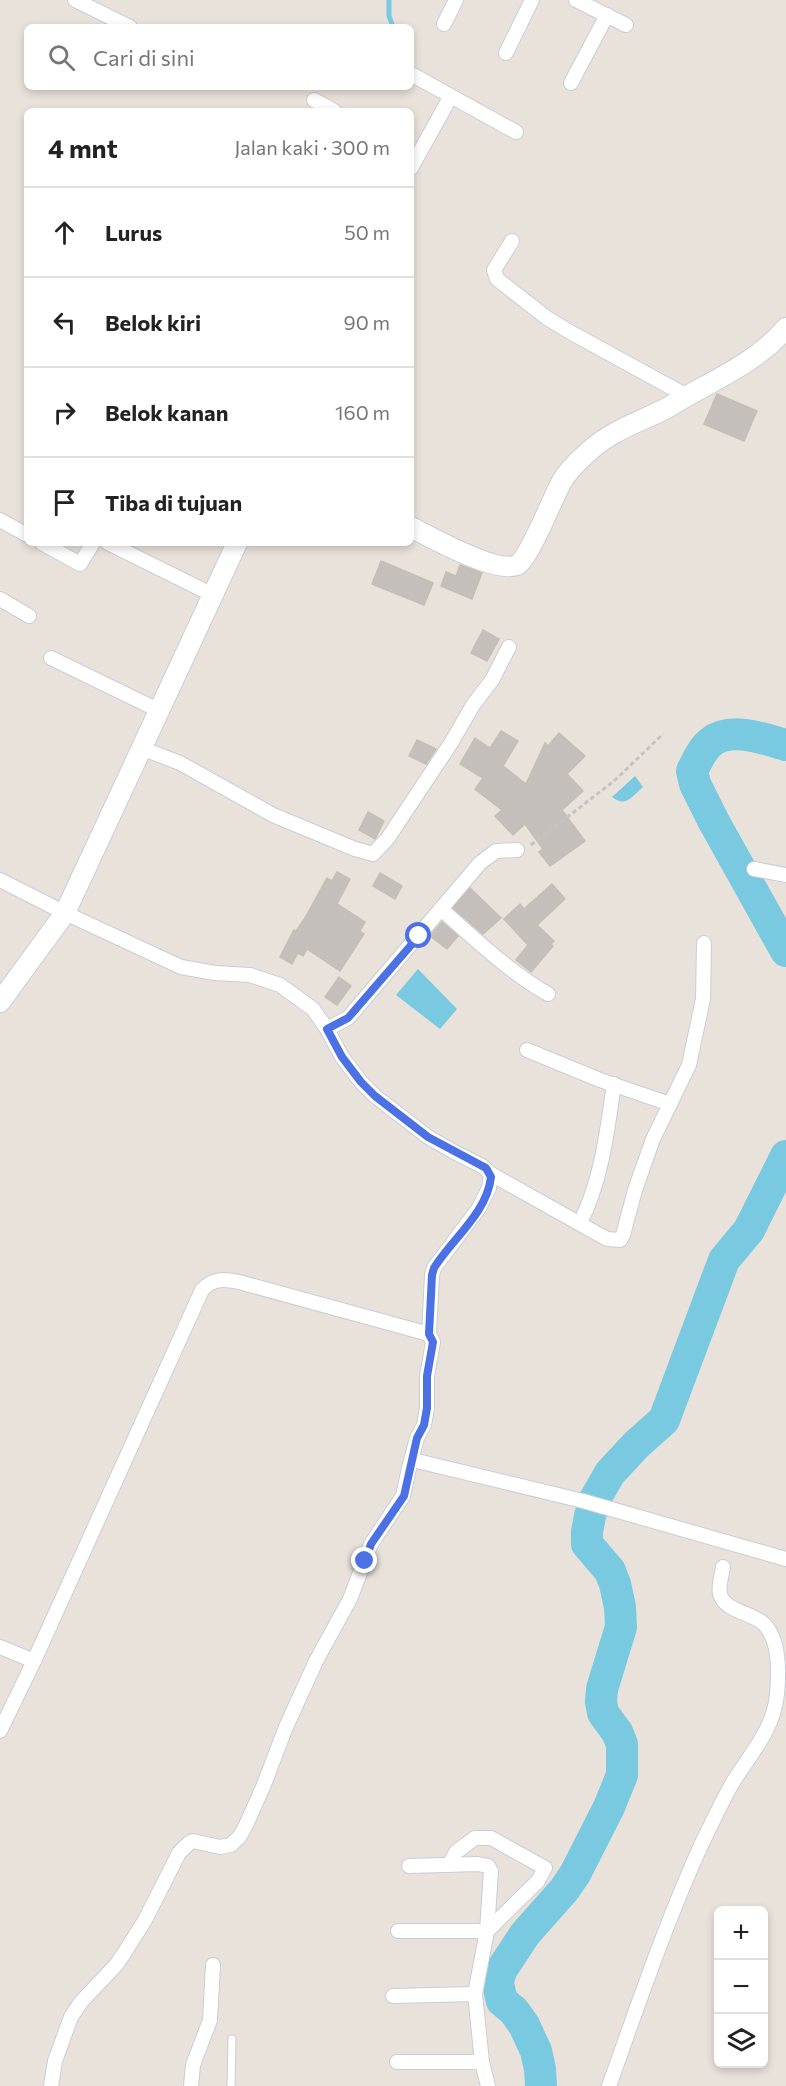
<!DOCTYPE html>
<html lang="id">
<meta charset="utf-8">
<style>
body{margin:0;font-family:Commissioner,sans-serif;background:#f2f2f2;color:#222}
.controls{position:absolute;right:18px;bottom:18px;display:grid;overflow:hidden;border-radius:9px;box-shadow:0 3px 9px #0003}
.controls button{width:54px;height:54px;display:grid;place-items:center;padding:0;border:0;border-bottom:2px solid #e0e0e0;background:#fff;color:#222;font:30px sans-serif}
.stop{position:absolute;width:18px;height:18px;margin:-14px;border:4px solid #4c71e5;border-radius:50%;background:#fff}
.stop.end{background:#4c71e5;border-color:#fff;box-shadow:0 2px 6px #0008}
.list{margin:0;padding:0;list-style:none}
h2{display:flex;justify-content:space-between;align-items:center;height:78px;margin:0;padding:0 24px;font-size:26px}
h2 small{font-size:20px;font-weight:400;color:#767676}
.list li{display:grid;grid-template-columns:39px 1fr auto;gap:18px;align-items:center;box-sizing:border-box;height:90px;padding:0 24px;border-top:2px solid #e0e0e0}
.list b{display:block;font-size:22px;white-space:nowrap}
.list em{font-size:20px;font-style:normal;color:#767676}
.icon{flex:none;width:33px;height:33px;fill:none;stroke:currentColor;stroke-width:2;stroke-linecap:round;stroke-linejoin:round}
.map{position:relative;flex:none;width:786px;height:2086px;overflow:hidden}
.search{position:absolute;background:#fff;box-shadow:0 3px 9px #0003;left:24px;top:24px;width:390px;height:66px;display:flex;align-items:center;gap:15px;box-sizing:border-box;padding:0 21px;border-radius:9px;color:#767676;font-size:22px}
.panel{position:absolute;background:#fff;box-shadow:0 3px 9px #0003;left:24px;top:108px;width:390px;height:438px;border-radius:9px}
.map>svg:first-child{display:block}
.water{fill:#79cae0}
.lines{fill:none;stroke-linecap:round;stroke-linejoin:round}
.stream{stroke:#79cae0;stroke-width:5}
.river{stroke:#79cae0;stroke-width:32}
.building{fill:#c4bfba;stroke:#c4beb5;stroke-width:1.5}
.lane-casing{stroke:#c9cdd8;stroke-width:9}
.street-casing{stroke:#c9cdd8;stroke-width:16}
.secondary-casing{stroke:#c9cdd8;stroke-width:22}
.path{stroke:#c3c3c3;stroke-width:3;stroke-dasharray:4.5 3;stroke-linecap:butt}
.lane{stroke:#fff;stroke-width:7}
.street{stroke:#fff;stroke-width:14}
.secondary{stroke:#fff;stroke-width:20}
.route{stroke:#4c71e5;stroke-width:8}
</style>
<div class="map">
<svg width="786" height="2086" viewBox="0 0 786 2086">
<rect width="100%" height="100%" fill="#e9e2db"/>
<!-- water -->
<g class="water">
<path d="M635,776L643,787C631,797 626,808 612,797Z"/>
<polygon points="418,969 457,1009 440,1029 396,995"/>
</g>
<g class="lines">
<!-- stream -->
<polyline class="stream" points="389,0 389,16 393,27"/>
<!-- river -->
<g class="river">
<path d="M786,745C764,739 731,726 711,742C702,749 697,761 692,771L695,784L714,822L786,951"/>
<polyline points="541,2086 540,2069 536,2051 524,2025 514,2011 502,2001 498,1984 499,1977 502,1969 525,1934 564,1890 575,1874 609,1807 622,1775 622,1744 617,1732 603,1713 601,1702 602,1689 621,1627 620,1607 615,1584 610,1571 587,1544 587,1532 590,1516 595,1499 610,1473 636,1445 664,1420 724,1260 749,1230 786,1156"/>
</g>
</g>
<!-- building -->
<g class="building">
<polygon points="717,394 757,411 744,441 704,424"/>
<polygon points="381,561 433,583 424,605 372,584"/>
<polygon points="460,565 482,573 472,599 441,586 446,572 456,576"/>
<polygon points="483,630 499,639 487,661 471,653"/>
<polygon points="501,731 518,741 503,766 526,784 545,743 548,746 559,733 585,756 567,774 583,791 562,810 585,841 550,866 539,852 543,849 525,824 513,835 495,816 502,810 475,789 483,778 460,764 475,738 490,748"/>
<polygon points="417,740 436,749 426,764 409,756"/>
<polygon points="368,812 384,821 375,839 359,830"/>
<polygon points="337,872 350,879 337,904 365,922 360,931 364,934 340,971 307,949 303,956 298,953 292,964 280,957 294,930 296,931 305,918 327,878 332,881"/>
<polygon points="380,873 402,886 395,899 373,886"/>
<polygon points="552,884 565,899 537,925 554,941 551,944 553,946 531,972 516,960 528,945 504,919 520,904 524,909"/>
<polygon points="470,888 501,918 483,934 453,908"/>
<polygon points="442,922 458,936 447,949 430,936"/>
<polygon points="339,977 351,986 337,1005 325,997"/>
</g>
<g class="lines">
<defs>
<polyline id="lane" points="231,2086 232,2039"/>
<g id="street">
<polyline points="75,0 130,27"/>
<polyline points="576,0 626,25"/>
<polyline points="444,24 456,0"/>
<polyline points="506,53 532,0"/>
<polyline points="411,74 516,132"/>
<polyline points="571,83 607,15"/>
<polyline points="314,100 334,111"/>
<polyline points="411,168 451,96"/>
<polyline points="512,241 494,270 497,279 547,318 570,332 687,396"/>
<polyline points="0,520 27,535"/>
<polyline points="42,543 80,564 93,543"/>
<polyline points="108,543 213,595"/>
<polyline points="0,599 29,616"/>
<polyline points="51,658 158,710"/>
<polyline points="141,748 180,763 273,815 355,849 373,854 388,838 451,743 473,705 492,680 509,647"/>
<polyline points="754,869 786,875"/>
<polyline points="0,880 65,913 181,967 215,973 250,975 280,985 313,1009 327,1029 342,1057 361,1082 375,1096 428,1137 456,1153 482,1166 491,1174 489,1188 479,1208 434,1268 432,1275 429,1334 433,1342 427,1376 427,1408 424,1425 417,1438 409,1468 403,1496 371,1544 350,1599 316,1661 286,1727 263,1787 246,1825 240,1836 231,1845 220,1847 193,1841 189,1843 179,1853 145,1920 123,1955 116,1965 81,2002 71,2017 55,2061 51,2086"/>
<path d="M441,909C475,939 508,971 548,994"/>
<polyline points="327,1029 348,1018 480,863 496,851 517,850"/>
<polyline points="527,1050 600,1080 670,1104"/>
<polyline points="491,1174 607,1239 620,1240 623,1235 635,1190 653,1139 689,1065 703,999 704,943"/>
<path d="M580,1223C602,1179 607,1132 614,1084"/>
<polyline points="413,1460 583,1501 786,1559"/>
<polyline points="0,1647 34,1661"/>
<path d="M0,1731L34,1661L202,1290C213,1278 224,1279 239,1282L429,1334"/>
<polyline points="409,1866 478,1864 488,1866 491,1871 487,1931 475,1994 482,2062"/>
<polyline points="398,1931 487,1931 538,1881 545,1868 491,1838 475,1838 456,1852 449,1865"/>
<polyline points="393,1996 475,1994"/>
<polyline points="397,2062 482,2062 488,2086"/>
<polyline points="191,2086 193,2065 210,2020 213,1965"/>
<path d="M609,2086C638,2005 666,1922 702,1843C712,1823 722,1801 733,1782C751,1753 774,1729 777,1694C779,1673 780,1640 764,1624C752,1612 725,1612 720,1594C718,1587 722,1574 723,1567"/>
</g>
<g id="secondary">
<path d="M411,527C430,537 497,574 517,565C529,559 553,497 562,481C568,471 577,462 586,454C610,431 637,423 665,409C673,405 681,399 689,395C723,376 761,358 786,328"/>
<polyline points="0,1002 65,913 237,543"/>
</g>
</defs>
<!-- lane casing -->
<use href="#lane" class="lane-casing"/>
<!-- street casing -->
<use href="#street" class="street-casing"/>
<!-- secondary casing -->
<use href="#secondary" class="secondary-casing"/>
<!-- path -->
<polyline class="path" points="531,845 614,781 663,734"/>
<!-- lane -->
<use href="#lane" class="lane"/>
<!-- street -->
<use href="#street" class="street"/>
<!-- secondary -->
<use href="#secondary" class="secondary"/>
</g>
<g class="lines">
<!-- route -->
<path class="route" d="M365,1561L371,1544L404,1496L417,1438L424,1425L427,1408V1376L433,1342L429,1334L432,1275L434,1268C452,1239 487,1213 491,1177L486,1168L428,1137L375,1096L361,1082L342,1057L327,1029L348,1018L419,936"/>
</g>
</svg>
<div class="controls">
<button>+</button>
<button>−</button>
<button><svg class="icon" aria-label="layers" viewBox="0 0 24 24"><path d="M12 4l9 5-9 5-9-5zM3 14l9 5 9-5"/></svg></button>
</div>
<div class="stop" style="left:419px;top:936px"></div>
<div class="stop end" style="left:365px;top:1561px"></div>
<div class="search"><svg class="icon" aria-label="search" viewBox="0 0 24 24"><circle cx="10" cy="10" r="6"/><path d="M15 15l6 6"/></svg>Cari di sini</div>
<section class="panel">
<h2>4 mnt<small>Jalan kaki · 300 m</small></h2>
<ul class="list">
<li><svg class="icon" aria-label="ahead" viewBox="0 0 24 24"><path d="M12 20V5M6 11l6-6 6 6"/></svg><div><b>Lurus</b></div><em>50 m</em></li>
<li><svg class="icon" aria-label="left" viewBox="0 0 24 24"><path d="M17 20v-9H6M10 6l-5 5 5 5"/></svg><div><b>Belok kiri</b></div><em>90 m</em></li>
<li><svg class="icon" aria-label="right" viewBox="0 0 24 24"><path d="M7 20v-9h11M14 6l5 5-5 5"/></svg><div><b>Belok kanan</b></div><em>160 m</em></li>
<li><svg class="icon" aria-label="arrive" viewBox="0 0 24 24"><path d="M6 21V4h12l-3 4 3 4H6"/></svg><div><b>Tiba di tujuan</b></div></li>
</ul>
</section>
</div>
